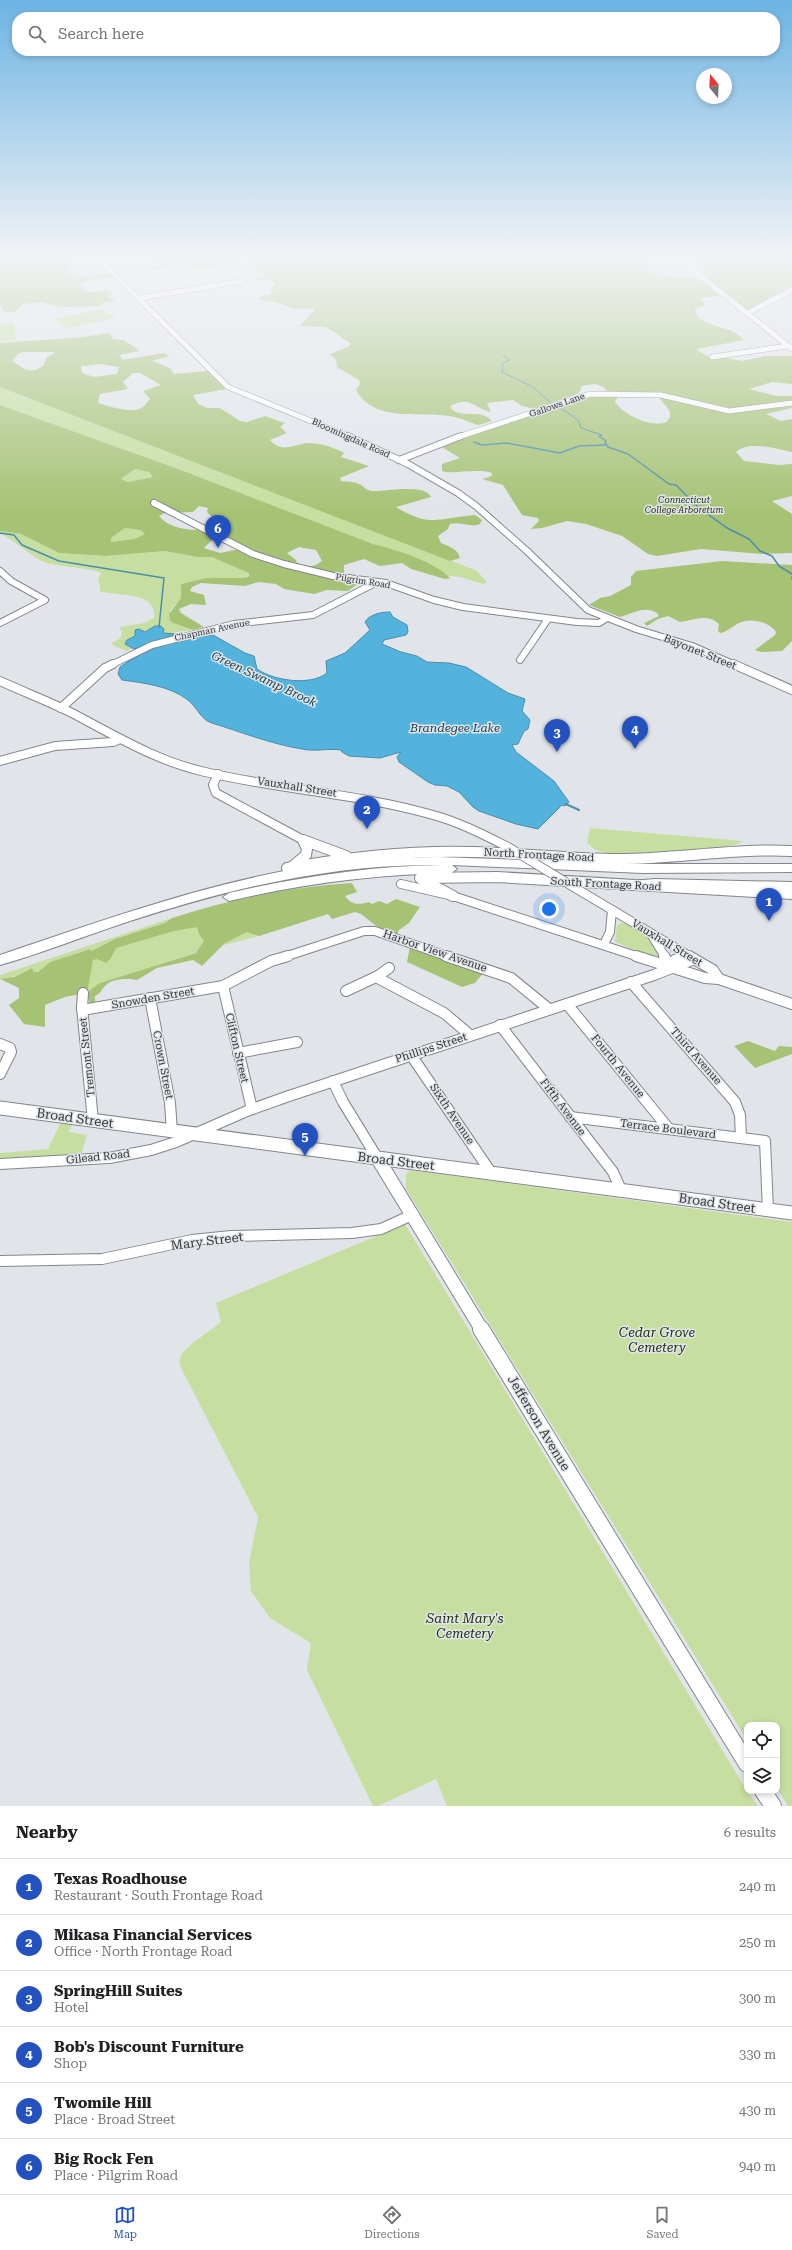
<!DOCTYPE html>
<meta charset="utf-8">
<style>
body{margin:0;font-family:"Roboto Serif",serif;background:#f2f2f2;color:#202124}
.controls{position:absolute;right:12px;bottom:12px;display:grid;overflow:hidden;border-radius:8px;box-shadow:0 2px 6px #0003}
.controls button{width:36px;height:36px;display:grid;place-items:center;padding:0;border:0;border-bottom:1px solid #e0e0e0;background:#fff;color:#202124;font:20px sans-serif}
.compass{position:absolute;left:696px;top:68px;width:36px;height:36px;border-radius:50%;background:#fff;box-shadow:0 2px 6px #0003;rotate:342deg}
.you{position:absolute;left:549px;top:909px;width:14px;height:14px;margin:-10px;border:3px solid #fff;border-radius:50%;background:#1a73e8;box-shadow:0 0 0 6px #1a73e833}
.badge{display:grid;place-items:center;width:26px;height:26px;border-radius:50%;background:#2352c0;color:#fff;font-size:13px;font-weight:700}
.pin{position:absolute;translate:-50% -33px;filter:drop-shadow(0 1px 2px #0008)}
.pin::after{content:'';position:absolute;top:21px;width:14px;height:12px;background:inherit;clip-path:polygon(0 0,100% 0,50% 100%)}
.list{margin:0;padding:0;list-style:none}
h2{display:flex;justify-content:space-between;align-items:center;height:52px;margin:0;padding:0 16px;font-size:17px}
h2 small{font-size:13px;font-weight:400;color:#757577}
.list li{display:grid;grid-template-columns:26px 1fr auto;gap:12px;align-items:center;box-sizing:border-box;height:56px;padding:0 16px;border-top:1px solid #e0e0e0}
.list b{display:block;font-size:15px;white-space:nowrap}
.list p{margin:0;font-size:13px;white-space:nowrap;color:#757577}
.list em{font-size:13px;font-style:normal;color:#757577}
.icon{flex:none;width:22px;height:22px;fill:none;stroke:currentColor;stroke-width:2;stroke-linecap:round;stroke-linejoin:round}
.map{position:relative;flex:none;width:792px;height:1806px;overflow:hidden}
.search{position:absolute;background:#fff;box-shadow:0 2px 6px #0003;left:12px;right:12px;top:12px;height:44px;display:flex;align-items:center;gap:10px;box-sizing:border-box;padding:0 14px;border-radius:16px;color:#757577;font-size:15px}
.sheet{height:388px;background:#fff}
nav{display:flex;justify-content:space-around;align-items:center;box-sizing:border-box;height:56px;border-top:1px solid #e0e0e0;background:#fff;font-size:11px;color:#757577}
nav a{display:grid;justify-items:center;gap:2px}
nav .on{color:#2352c0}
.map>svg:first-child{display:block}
.green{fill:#c6dfa0}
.forest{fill:#a6c375;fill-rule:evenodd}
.water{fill:#53b3dc;stroke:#4a8eab}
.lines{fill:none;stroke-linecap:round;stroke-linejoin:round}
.stream-far2{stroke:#4a8eab;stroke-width:1}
.stream-far1{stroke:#4a8eab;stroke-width:1.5}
.stream{stroke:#4a8eab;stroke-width:2}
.minor-far3-casing{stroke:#82868a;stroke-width:6}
.minor-far2-casing{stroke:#82868a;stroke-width:8}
.minor-far1-casing{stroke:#82868a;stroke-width:10}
.minor-casing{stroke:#82868a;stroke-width:12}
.major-far2-casing{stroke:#82868a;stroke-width:12}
.major-far1-casing{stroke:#82868a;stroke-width:15}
.major-casing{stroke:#82868a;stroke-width:18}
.highway-casing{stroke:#82868a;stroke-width:2}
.minor-far3{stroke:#fff;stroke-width:5}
.minor-far2{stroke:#fff;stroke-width:6}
.minor-far1{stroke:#fff;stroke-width:8}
.minor{stroke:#fff;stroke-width:10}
.major-far2{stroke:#fff;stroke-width:10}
.major-far1{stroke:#fff;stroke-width:13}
.major{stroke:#fff;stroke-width:16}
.highway{fill:#fff;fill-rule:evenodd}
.minor-bridge-casing{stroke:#82868a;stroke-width:10;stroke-linecap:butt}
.minor-bridge{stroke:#fff;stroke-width:8}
.labels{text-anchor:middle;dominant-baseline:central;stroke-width:3;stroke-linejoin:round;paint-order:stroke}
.far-street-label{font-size:9px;fill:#363739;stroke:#e1e5ea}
.far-park-label{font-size:9px;font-style:italic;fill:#24300f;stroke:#e1e5ea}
.street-label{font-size:11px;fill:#363739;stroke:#e1e5ea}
.water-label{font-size:12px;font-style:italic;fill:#184153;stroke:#e1e5ea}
.near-street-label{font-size:13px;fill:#363739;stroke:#e1e5ea}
.near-park-label{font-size:13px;font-style:italic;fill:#24300f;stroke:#e1e5ea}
</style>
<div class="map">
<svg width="792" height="1806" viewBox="0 0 792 1806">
<rect width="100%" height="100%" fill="#e1e5ea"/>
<!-- green -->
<g class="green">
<polygon points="103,309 116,318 67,328 55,319"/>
<polygon points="14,324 16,340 0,342 0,325"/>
<polygon points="0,387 420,548 477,571 487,582 483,584 460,577 449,576 425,563 393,550 373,544 181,470 0,405"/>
<polygon points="135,469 149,472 153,477 128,482 121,479"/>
<polygon points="125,528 140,530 145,534 134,539 111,542 111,538"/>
<path d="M0,531L21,534L59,553L105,556L165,551L197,557H212L248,571L249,574L245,578H206L181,584V598L170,611L173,623L193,630L165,634L161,626H154L145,632L139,629L135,636L130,639L128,646L133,648L127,651L114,646L112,643L121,638L122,631L119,629L120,627L144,623L154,618C158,590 116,597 100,591V585L98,579L101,573C93,568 58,567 44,562C32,557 8,535 0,534Z"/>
<path d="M590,828L743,841C727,853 630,856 608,853C599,852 593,849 587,843Z"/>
<polygon points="352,906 259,936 204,950 101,983 91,1004 86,1005 78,958 207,921"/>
<polygon points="172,918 165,923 115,939 90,951 89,949 50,962 38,972 34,972 32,968 10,978 0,979 0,975"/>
<path d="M622,923C639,926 651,940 661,953L659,956L647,955L615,942L617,925Z"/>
<polygon points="61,1122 73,1123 69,1132 87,1135 81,1156 0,1160 0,1153 48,1149"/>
<polygon points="410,1170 792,1222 792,1806 788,1806 777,1788 777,1725 747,1725 747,1740 406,1189 406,1174"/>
<path d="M405,1224L747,1791L758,1806H447L436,1779L378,1806H373L307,1670L311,1643L270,1618L251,1591L249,1563L258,1517L181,1368C180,1365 179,1361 180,1358C182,1348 212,1330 221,1322L216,1303Z"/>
</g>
<!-- forest -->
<g class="forest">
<polygon points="0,258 65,258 72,263 69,269 72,275 89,276 109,272 115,277 85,281 79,285 87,292 110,290 114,293 107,297 116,300 102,303 101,306 63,307 40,302 23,304 15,312 5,312 0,305"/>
<path d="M142,258H682L683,262C672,262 652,256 645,267C663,282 680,274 700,280C708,283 715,290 721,295L701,298L706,305L695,309C697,329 730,323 744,340L697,349L698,351L711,358H726L742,361L766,356H792V384L772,382L749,389L776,396H792V401L731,410L667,394L607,391L603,387L595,384L581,386L580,392L577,394L535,409L522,406L513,400L487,403L491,412C473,408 471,395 450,406C457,421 480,407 492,421L478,425C468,422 459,417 449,416C417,411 375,423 356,390L360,384L359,380L337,367L336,360L330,354L350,346V343L326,327L300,326L315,309L292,308L276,302L259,300L261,296L273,294L270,289L276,284L270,279L253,280L266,276L250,262L241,261L214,268L194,269L181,264L155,270L147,268L155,266L154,261L135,262Z"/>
<polygon points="694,258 792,258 792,286 747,310 709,280 705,271"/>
<path d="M109,333L113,339L124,340L140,351L119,355L123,360L164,353L169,356L152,361L170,368L174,374L207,371L226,389L193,395L198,404L207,408H220L240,421L247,422L265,416L285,423L280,427L287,433L270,440C282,454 294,444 308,443C320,443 333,447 344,453L341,457L369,466L340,478L341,481C346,482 354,481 359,484C364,486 365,490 372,491C384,492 425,483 431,497L396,507C430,528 439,518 475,515L482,520L480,524C471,528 460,521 450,524L448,529L438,536L441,543C449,546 459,550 460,558L450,561L0,387V343L84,337ZM23,352H53L55,353L47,357L43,366C29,376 23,367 12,361L18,354ZM100,364L119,367L117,374L94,377L82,373L81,366ZM133,373H140L161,385L143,391L150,399C147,402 145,406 141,408C131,414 108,406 98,403L100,394L128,389L123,382Z"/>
<path d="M588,396H618L615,402C624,415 651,428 666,422C677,412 663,405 659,397L733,413L792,406V408L766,414L781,421L792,419V452C776,449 749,440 736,452L744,461L778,465L792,464V496L772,501L792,514V553L762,554L701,549L657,556L648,554L622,536L586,524L567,521L542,528L531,529L539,521L538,518L522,515L503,485L482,479L492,476V473C477,468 450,475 442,471V464L460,458L440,446Z"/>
<path d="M0,405L181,470L373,544C394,549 436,562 450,578L445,579L411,569L402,563L380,566L364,559L344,565V577L359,583L348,591L327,590L314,594L284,589L276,584L259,582L245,586L201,583L192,587L190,591L204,595L206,605L191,604L179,609L181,613L204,627L193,630L173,623L170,621L169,614L181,598V584L206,578H245L249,576V573L212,557H197L165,551L105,556L59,553L21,534L0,531ZM135,469L149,472L153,477L128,482L121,479ZM199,506L208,508L207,512L219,524L218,526C202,533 170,531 159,516L165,513L193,512ZM125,528L140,530L145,534L134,539L111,542V538ZM228,537L244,548L220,553L204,548L211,541ZM299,547L316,550L322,561C313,568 308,567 297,563L296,560L287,553Z"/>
<path d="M722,561L792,565V641L782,651L761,652L755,650L775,635L776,632C770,622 750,617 739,623C733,626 727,632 720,633L718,631L719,624C707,613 694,620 680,622L668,616L658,619L647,626L644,623L659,616L657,613C644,605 632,614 620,617L589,605L600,598L610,596L631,585V577L636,571Z"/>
<path d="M352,883L357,892L345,896C351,905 359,905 369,902L372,904L379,901L387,904L396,899L420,907L409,923L399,930L397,935L380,929L361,914L355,912L332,919L328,914L259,936L247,932L225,943L202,966L193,960L157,968L137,980C127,978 111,978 104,987C100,992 101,993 95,996V1003L91,1004L88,998L90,990L100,983L196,953L204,941L199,934L197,927L174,931L116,948L111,958L106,963L97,959L93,960L88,988L81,994L65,997L45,1005V1027L24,1024L9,1005L19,998V988L0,979L14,977L32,968L34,972H38L50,962L90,949L91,951L115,939L165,923L172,918C233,899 288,887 352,883Z"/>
<polygon points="410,947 485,971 475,983 462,987 407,962"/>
<polygon points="748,1041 775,1051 779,1046 792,1047 792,1054 755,1068 734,1046"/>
</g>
<!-- water -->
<g class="water">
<path d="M390,612L393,617L407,625L408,632L406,635L384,640L382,644L401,652L417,656L427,662L449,663L466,667L508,693L525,699L522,711L530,720L528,729L524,731L518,744L512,745L516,752L554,781L569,802L565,806L562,805L538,829L516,824L479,811L473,807L459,792L447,786L435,785L428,782L399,762L397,757L401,752L380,758L349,756L342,752L341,750C328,748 315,752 302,749C271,744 241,732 212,723C201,720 197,707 188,700C170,686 144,683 122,680L118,674L120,667C147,648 180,638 213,635L245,653L254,656L257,669C274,681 311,686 327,673L326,661L345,653L370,630L365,622C370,614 381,612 390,612Z"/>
<polygon points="155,626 161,626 164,629 163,633 176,634 134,649 125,644 127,640 135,636 135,630 139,629 145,632"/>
</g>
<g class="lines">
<!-- stream-far2 -->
<g class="stream-far2">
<polyline points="503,356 510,360 503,363 502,372 533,387 552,404"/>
<polyline points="559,407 578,420 581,428 602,435 599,436 600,437"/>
</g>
<!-- stream-far1 -->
<g class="stream-far1">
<polyline points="599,436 606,441 605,443 608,447 628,454 669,484 676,485 698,507 727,528 749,539 760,551 772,556 779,566 792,574"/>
<polyline points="474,442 482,445 507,443 560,453 579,446 605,445"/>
<polyline points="0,533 14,535 22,545 59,561 164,578 159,627"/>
<polyline points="792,577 792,579"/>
</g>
<!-- stream -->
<polyline class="stream" points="566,804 579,810"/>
<defs>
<g id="minor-far3">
<polyline points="98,258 228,387 350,437"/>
<polyline points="690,258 691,265 698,274 792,349"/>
<polyline points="140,298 243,281"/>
<polyline points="748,313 792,290"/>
<polyline points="712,357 788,346"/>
<polyline points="458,437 590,394 661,395 729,411 792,403"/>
</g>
<g id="minor-far2">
<polyline points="348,436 408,464 458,493 476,506 527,551 588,610 636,629 692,646 735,665"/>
<polyline points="399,460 461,436"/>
<polyline points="154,503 253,554 284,564 333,576 386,583 434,600 463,607 577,622 599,623 607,618"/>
<polyline points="0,571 11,581 45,600 0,623"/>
<polyline points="520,660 548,619"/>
<polyline points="111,665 152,645 234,624 313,615 375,583"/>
</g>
<g id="minor-far1">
<polyline points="733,664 792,690"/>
<path d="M0,681C24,692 48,701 72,713C114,735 155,760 201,771C278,790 357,793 433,815C459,822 484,835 508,847"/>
<polyline points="61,708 105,668 113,664"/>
<polyline points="0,761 55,746 113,742 120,739"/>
<polyline points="218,774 213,785 216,793 303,840"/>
<polyline points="401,884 453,896 639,957"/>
<polyline points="577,889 691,957"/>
<polyline points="651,934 665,957"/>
<polyline points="604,944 610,932 612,910"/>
<polyline points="284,957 364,931 375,931 449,957"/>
<polyline points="684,957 688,955"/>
</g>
<g id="minor">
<polyline points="446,956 511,978 549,1009"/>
<polyline points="636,956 705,978 719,979 792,1004"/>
<polyline points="664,956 671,967"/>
<polyline points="689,956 713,970 719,979"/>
<polyline points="671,967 675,960 686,956"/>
<polyline points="376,977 444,1013 470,1035"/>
<polyline points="631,982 735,1102 740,1115 741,1138"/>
<polyline points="223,986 252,1109"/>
<polyline points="346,991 378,976 389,968"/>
<polyline points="83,993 82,1007 93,1121"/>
<polyline points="150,998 170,1103 172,1132"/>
<polyline points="567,1004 669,1129"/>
<polyline points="82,1010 223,986 271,961 288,956"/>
<polyline points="500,1025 613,1172 621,1190"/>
<polyline points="0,1044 10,1048 11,1052 0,1074"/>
<polyline points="238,1053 297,1042"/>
<polyline points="411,1055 492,1174"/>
<polyline points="333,1081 343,1102 378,1159"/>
<polyline points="570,1117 765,1141 768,1210"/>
<polyline points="0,1164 109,1158 151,1150 176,1142 247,1111 286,1097 654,975 694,959"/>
<polyline points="0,1261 102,1259 192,1240 231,1236 352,1233 381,1229 412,1215"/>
</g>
<g id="major-far2">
<polyline points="303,840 346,856"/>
<polyline points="294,865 306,855 307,849 303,840"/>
<path d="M287,868C349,857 411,850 474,852C523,853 571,859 619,859C677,859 734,848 792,851"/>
<polyline points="420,878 497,877 792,894"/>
<polyline points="421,879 453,896"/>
</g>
<g id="major-far1">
<polyline points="0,1108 792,1213"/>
<polyline points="378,1159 482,1330"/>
</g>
<g id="major">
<polyline points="481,1329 747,1764"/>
<polyline points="763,1791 773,1806"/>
</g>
<g id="highway">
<path d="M438,857L643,864H792V872L643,873L452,865L457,869L451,873C376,874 302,884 229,901L223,897L229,893C299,877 370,866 442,865C333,863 229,889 127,922C84,936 43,953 0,965V955C94,923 187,890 284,871C335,861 386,858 438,857Z"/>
<polygon points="655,879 792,882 792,890 655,887 632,889 626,885 632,881"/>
</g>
</defs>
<!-- minor-far3 casing -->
<use href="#minor-far3" class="minor-far3-casing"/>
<!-- minor-far2 casing -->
<use href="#minor-far2" class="minor-far2-casing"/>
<!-- minor-far1 casing -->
<use href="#minor-far1" class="minor-far1-casing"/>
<!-- minor casing -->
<use href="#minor" class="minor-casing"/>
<!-- major-far2 casing -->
<use href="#major-far2" class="major-far2-casing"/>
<!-- major-far1 casing -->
<use href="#major-far1" class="major-far1-casing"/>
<!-- major casing -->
<use href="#major" class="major-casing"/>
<!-- highway casing -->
<use href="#highway" class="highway-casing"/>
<!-- minor-far3 -->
<use href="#minor-far3" class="minor-far3"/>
<!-- minor-far2 -->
<use href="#minor-far2" class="minor-far2"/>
<!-- minor-far1 -->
<use href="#minor-far1" class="minor-far1"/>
<!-- minor -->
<use href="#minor" class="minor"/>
<!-- major-far2 -->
<use href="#major-far2" class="major-far2"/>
<!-- major-far1 -->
<use href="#major-far1" class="major-far1"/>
<!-- major -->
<use href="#major" class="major"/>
<!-- highway -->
<use href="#highway" class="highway"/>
<defs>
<polyline id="minor-bridge" points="508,847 577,889"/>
</defs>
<!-- minor-bridge casing -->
<use href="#minor-bridge" class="minor-bridge-casing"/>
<!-- minor-bridge -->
<use href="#minor-bridge" class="minor-bridge"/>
</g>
<!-- sky -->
<linearGradient id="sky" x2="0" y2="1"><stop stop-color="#6cb4e3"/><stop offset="0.5" stop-color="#f2f3f6"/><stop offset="1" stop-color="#f2f3f6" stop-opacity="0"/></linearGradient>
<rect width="792" height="511" fill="url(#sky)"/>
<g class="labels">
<!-- far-street labels -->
<g class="far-street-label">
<text transform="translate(557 405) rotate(-19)">Gallows Lane</text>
<text transform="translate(351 438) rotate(24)">Bloomingdale Road</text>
<text transform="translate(363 581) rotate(9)">Pilgrim Road</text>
<text transform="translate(212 630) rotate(-12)">Chapman Avenue</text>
</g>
<!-- far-park labels -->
<g class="far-park-label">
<text x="684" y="500">Connecticut<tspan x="684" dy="10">College Arboretum</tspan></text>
</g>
<!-- street labels -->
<g class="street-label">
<text transform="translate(700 652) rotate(22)">Bayonet Street</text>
<text transform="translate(297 787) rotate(9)">Vauxhall Street</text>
<text transform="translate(539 855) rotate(3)">North Frontage Road</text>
<text transform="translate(606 884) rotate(3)">South Frontage Road</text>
<text transform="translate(667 943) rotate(31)">Vauxhall Street</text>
<text transform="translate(435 951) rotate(19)">Harbor View Avenue</text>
<text transform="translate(153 998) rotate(-10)">Snowden Street</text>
<text transform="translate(237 1048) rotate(77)">Clifton Street</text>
<text transform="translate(431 1048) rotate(-18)">Phillips Street</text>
<text transform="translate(696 1056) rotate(49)">Third Avenue</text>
<text transform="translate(87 1057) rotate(-96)">Tremont Street</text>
<text transform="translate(163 1065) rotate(79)">Crown Street</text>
<text transform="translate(618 1066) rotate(51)">Fourth Avenue</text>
<text transform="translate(563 1107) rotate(53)">Fifth Avenue</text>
<text transform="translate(452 1114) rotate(56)">Sixth Avenue</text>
<text transform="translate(668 1129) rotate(7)">Terrace Boulevard</text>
<text transform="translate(98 1157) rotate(-6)">Gilead Road</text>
</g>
<!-- water labels -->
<g class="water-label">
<text transform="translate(264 679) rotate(25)">Green Swamp Brook</text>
<text x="455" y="728">Brandegee Lake</text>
</g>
<!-- near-street labels -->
<g class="near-street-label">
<text transform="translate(75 1118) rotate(8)">Broad Street</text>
<text transform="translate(396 1161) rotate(7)">Broad Street</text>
<text transform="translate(717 1203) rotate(8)">Broad Street</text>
<text transform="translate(207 1241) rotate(-7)">Mary Street</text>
<text transform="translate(539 1423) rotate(59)">Jefferson Avenue</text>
</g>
<!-- near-park labels -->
<g class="near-park-label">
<text x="657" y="1332">Cedar Grove<tspan x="657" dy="15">Cemetery</tspan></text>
<text x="465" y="1618">Saint Mary's<tspan x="465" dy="15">Cemetery</tspan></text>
</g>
</g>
</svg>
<div class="controls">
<button><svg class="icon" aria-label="locate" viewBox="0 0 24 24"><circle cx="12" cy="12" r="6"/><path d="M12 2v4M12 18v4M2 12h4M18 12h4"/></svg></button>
<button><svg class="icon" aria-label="layers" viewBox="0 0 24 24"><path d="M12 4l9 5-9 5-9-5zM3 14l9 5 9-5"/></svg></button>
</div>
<svg class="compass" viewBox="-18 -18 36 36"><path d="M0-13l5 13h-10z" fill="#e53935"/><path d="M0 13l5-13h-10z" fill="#757577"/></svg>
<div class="you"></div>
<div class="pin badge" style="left:769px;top:921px">1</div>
<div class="pin badge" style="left:367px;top:829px">2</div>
<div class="pin badge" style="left:557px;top:752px">3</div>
<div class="pin badge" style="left:635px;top:749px">4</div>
<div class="pin badge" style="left:305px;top:1156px">5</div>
<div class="pin badge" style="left:218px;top:548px">6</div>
<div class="search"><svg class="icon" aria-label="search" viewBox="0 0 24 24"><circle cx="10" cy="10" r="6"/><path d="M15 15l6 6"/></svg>Search here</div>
</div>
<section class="sheet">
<h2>Nearby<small>6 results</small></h2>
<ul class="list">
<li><span class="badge">1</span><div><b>Texas Roadhouse</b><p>Restaurant · South Frontage Road</p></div><em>240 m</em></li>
<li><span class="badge">2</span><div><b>Mikasa Financial Services</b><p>Office · North Frontage Road</p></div><em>250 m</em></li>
<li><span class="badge">3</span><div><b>SpringHill Suites</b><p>Hotel</p></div><em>300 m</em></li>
<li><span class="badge">4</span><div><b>Bob's Discount Furniture</b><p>Shop</p></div><em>330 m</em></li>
<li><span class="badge">5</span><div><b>Twomile Hill</b><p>Place · Broad Street</p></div><em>430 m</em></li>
<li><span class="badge">6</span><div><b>Big Rock Fen</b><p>Place · Pilgrim Road</p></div><em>940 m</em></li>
</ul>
</section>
<nav>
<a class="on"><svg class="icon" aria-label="map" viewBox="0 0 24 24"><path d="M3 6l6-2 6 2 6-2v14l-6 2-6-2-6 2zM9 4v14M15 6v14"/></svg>Map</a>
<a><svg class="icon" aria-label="directions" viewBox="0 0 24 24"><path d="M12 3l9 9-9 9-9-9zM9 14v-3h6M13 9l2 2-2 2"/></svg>Directions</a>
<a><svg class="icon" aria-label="saved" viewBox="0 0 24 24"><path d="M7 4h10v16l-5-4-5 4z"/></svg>Saved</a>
</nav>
